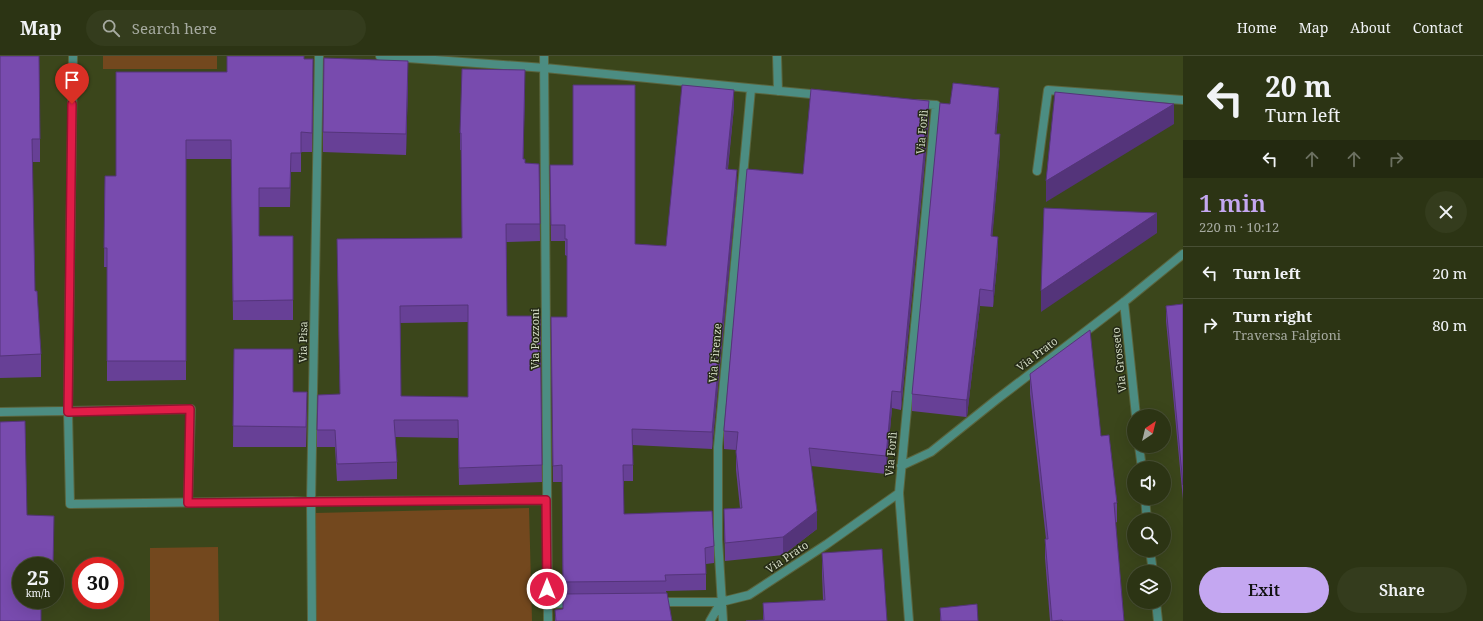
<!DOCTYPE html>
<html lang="en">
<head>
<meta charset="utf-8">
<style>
  :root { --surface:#2c3414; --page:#343c1d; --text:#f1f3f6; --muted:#a6aaa0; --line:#484f34; --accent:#c4a7f1 }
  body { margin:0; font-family:"Noto Serif",serif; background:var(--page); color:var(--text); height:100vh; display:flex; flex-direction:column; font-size:15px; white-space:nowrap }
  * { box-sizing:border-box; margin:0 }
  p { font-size:13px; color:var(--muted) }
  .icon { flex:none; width:22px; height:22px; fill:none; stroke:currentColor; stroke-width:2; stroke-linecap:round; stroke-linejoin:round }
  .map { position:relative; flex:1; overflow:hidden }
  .drawer { display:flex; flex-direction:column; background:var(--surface); width:300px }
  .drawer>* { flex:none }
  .hud { background:#2c3414; color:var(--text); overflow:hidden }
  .needle { width:26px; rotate:35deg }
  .fabs { position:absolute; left:1127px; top:353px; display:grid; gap:8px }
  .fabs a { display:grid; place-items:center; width:44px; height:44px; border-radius:50%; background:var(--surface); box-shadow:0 4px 16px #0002,0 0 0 1px var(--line); font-size:20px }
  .speed { position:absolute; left:12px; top:501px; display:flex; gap:8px; font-size:20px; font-weight:700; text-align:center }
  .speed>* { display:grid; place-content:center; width:52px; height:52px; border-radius:50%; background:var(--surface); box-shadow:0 4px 16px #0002,0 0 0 1px var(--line); line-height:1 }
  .speed small { font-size:10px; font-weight:400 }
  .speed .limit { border:6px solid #d22; background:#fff; color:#111 }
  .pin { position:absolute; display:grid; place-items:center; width:34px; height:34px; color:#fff; margin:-41px -17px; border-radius:50% 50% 50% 0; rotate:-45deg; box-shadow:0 0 4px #0007 }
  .pin .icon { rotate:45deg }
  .me { position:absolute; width:44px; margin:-22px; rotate:0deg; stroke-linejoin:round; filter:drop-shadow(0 0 3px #0008) }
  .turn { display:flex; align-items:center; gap:14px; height:84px; padding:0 16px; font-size:18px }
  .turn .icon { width:52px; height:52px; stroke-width:2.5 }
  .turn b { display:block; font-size:28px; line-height:34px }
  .lanes { display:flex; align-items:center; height:38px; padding:0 16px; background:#0003; justify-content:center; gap:20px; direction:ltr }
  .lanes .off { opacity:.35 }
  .round { display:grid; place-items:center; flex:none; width:42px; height:42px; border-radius:21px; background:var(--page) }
  .head { display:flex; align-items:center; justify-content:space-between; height:68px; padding:0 16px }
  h1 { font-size:24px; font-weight:600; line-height:30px; color:var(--accent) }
  .primary-button { display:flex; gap:8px; margin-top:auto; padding:8px 16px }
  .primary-button a { flex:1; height:46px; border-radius:24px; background:var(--accent); color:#111; font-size:16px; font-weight:600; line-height:46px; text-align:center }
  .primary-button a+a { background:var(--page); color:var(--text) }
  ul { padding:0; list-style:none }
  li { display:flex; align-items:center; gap:12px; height:52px; padding:0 16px; border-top:1px solid var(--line) }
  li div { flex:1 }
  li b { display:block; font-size:15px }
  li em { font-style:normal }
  header { display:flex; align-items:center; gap:24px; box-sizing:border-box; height:56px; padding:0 20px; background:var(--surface); border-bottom:1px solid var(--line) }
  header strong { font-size:19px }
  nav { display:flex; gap:22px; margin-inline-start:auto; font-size:14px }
  .search { width:280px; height:36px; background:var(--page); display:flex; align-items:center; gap:10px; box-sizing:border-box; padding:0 14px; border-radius:22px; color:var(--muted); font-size:15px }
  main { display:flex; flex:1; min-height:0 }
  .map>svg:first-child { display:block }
  .green { fill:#73481e }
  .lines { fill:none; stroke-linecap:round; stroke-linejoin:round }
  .lane-casing { stroke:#5a643d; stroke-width:10 }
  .street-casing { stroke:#5a643d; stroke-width:10 }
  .lane { stroke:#4c8d82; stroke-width:8 }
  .street { stroke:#4c8d82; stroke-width:8 }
  .wall { fill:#674096; fill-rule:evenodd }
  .shaded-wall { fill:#54347a }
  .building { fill:#784bae; stroke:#54347a; fill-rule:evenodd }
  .route-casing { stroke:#92132f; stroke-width:10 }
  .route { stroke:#e11d48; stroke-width:7 }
  .labels { text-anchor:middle; stroke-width:3; stroke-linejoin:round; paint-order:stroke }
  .street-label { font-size:11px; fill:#d4dcc4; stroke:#252a17 }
</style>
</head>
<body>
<header>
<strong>Map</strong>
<div class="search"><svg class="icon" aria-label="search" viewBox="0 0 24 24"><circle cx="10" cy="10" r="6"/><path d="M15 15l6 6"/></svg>Search here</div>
<nav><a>Home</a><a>Map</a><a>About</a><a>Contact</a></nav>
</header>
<main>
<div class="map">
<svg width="1183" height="565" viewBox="0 0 1183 565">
  <rect width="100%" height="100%" fill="#3b461b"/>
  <path class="green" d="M103,0h114v13h-114z
    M529,452l3,113h-216l-1,-108z
    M218,491l1,74h-69v-73z"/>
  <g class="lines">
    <defs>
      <path id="lane" d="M1037,115l11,-81 135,10"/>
      <path id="street" d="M73,0l-5,356 2,92 222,-3 19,1 9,-1 226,-1
        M380,0l165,12 276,27
        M544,0l4,565
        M777,0l1,35
        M1124,246l12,114
        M0,356l191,-3 -3,94
        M1139,390l3,22
        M901,410l30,-14 65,-52 128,-98 59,-48
        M1145,442l2,22
        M1150,494l3,22
        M658,546h63l28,-7 78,-51 72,-51
        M1156,546l2,19
        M547,548l27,-1
        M312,565l-1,-119 8,-446
        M710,565l11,-19
        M723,565l-5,-82v-92l33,-358
        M909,565l-10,-128 37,-388 -18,-1"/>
    </defs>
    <use href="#lane" class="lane-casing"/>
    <use href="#street" class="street-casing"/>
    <use href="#lane" class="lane"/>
    <use href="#street" class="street"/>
  </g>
  <path class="wall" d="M0,0l40,83v23h-8l3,129 6,63v23l-41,1z
    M304,3l9,20 -1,73h-11v20h-10l-1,35h-31v29h34v84h-60l-2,-161h-45v221l-79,1v-114h-3l1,-91h11l111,-104z
    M408,25l-2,74 -83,-3v-20z
    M525,31l-2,72 2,4 14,1 1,77 -34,1 1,74h33l2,166 -83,3 -1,-47 -63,-1 2,25v17l-60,2 -2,-34h-18v-17l23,-36 -3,-155 125,-1 -1,-88h-1v-17zM468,266v75l-67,-1 -1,-73z
    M999,49l-3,29 4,17 -8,85 6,18 -5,53 -13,-1 -13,110 -1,1 -54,-6v-17z
    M734,51l-6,62 9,17 -25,263 -79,-4v36h-9v33l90,32v17l-8,1v26l-40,1 6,30h-117v-11l8,-1 -1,-127h-9l-2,-165h16v-61l-2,-1v-14h-14l-1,-76 85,79 31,2z
    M929,63l-28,291 -9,-2 -6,66 -75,-8 6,63 -34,26 -58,6 -1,-52 16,-1 -4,-38v-20l-12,-1v-20l79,-255z
    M1183,248v196l-17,-179v-15z
    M234,293l59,43 14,21 -1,34h-73z
    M1030,318l71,62 16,67v19l-2,1 9,98h-74l-5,-63v-19h1l-16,-145z
    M822,497l65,68 -124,-1v-17l60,-3 -1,-26z
    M940,552l38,13h-38z"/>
  <path class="shaded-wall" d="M313,3v20l-1,73v-19z
    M408,5v20l-2,74v-21z
    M525,14v17l-2,89v-17z
    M999,32v17l-4,45v-16z
    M734,34v17l-8,78v-16z
    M929,45v18l-28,291v-18z
    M1174,48v20l-128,78v-21z
    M1000,78v17l-9,102v-17z
    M737,114v16l-25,263v-17z
    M1157,157v20l-116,79v-21z
    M998,181v17l-5,53v-16z
    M980,233v17l-13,110 -1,1v-17z
    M892,335v17l-6,66v-18z
    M817,455v18l-34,26v-18z"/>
  <path class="building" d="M0,0h39l1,83h-8l3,152h2l4,63 -41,2z
    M227,0h77v3h9l-1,74 -11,-1v21h-10l-1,35h-31v48h34v64l-60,1 -2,-161h-45v221h-79v-113h-3l1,-72h11v-104h111z
    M324,2l84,3 -2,73 -83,-2z
    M462,13l63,1 -2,89h2v4l14,1 1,60h-34l1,92h33l2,149 -83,3 -1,-48h-64l3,42 -60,2 -2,-34h-18l1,-35 22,-1 -3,-155 125,-1 -1,-105h-1zM468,249v92l-67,-1 -1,-90z
    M953,27l46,5 -4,46h5l-9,102 7,1 -5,54 -13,-2 -13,110 -1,1 -54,-6 28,-291 10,1z
    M573,29h62v159l31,2 16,-161 52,5 -8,79 11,1 -25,262 -80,-3 1,36h-10l1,49 88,-3 2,35 -9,2 1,26 -41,1 1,6 -103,1 -1,-117 -9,1 -2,-149h16v-78h-2v-14h-14l-1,-60h23z
    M811,33l118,12 -28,291 -9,-1 -6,65 -77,-8 8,63 -34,26 -58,6 -1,-34 18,-1 -6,-56 2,-20 -14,-1v-2l23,-260 56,5z
    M1055,36l119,12 -128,77z
    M1044,152l113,5 -116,78z
    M1183,248v181l-17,-179z
    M1090,274l11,106 8,-1 8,68h-3l10,118h-61l-1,-1 -10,1 -7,-82h3l-18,-165z
    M234,293h59v43h14l-1,35 -73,-1z
    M25,365l2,94 27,1 -1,50h-32v34h20v21h-41v-199z
    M882,493l5,72h-141l18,-1 -1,-17 62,-3 -3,-47z
    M667,537l5,28h-116l-1,-11 8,-1v-15z
    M977,548l1,17h-37l-1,-13z"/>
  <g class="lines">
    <defs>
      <path id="route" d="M72,48l-4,308 122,-3 -2,94 358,-3 1,89"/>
    </defs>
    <use href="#route" class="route-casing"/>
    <use href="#route" class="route"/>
  </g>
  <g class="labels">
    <g class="street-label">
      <text transform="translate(922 76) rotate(-85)" y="4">Via Forlì</text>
      <text transform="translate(535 283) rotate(-90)" y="4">Via Pozzoni</text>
      <text transform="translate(303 286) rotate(-89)" y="4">Via Pisa</text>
      <text transform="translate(715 297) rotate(-85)" y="4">Via Firenze</text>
      <text transform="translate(1037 298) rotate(-37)" y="4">Via Prato</text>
      <text transform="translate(1119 304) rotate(-96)" y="4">Via Grosseto</text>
      <text transform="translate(891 398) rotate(-85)" y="4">Via Forlì</text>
      <text transform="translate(787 501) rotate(-34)" y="4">Via Prato</text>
    </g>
  </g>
</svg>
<div class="fabs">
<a><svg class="needle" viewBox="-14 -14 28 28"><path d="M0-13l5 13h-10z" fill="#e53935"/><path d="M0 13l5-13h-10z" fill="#a6aaa0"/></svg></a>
<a><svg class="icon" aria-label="sound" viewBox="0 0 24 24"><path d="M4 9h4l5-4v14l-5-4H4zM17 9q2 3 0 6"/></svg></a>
<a><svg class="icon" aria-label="search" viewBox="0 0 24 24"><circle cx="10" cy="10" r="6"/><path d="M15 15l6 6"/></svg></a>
<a><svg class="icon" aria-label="layers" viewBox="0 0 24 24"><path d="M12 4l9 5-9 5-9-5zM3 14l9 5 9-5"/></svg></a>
</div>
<div class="speed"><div>25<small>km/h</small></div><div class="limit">30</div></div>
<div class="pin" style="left:72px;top:48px;background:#d93025"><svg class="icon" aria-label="arrive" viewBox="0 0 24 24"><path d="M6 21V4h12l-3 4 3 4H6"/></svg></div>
<svg class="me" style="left:547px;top:533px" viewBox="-20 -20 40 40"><circle r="17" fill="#e11d48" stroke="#fff" stroke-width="3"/><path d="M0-11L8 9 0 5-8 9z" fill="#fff"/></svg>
</div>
<section class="drawer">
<div class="hud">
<div class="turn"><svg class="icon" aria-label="left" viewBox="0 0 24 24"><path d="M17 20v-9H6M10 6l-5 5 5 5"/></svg><div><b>20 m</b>Turn left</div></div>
<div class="lanes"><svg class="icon" aria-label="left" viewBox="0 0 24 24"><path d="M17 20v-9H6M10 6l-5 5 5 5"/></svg><svg class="icon off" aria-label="ahead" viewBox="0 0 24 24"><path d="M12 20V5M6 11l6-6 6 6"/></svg><svg class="icon off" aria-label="ahead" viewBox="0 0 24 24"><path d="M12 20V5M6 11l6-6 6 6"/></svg><svg class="icon off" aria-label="right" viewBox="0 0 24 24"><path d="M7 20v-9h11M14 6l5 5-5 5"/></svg></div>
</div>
<div class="head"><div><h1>1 min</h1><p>220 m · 10:12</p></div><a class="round"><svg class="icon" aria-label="close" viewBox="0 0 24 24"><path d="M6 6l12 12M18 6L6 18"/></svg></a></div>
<ul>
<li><svg class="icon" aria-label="left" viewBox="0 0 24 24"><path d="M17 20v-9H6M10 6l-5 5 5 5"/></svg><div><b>Turn left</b></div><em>20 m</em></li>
<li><svg class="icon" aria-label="right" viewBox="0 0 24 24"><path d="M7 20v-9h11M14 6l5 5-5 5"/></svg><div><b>Turn right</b><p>Traversa Falgioni</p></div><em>80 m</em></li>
</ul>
<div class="primary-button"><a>Exit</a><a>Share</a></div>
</section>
</main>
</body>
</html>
